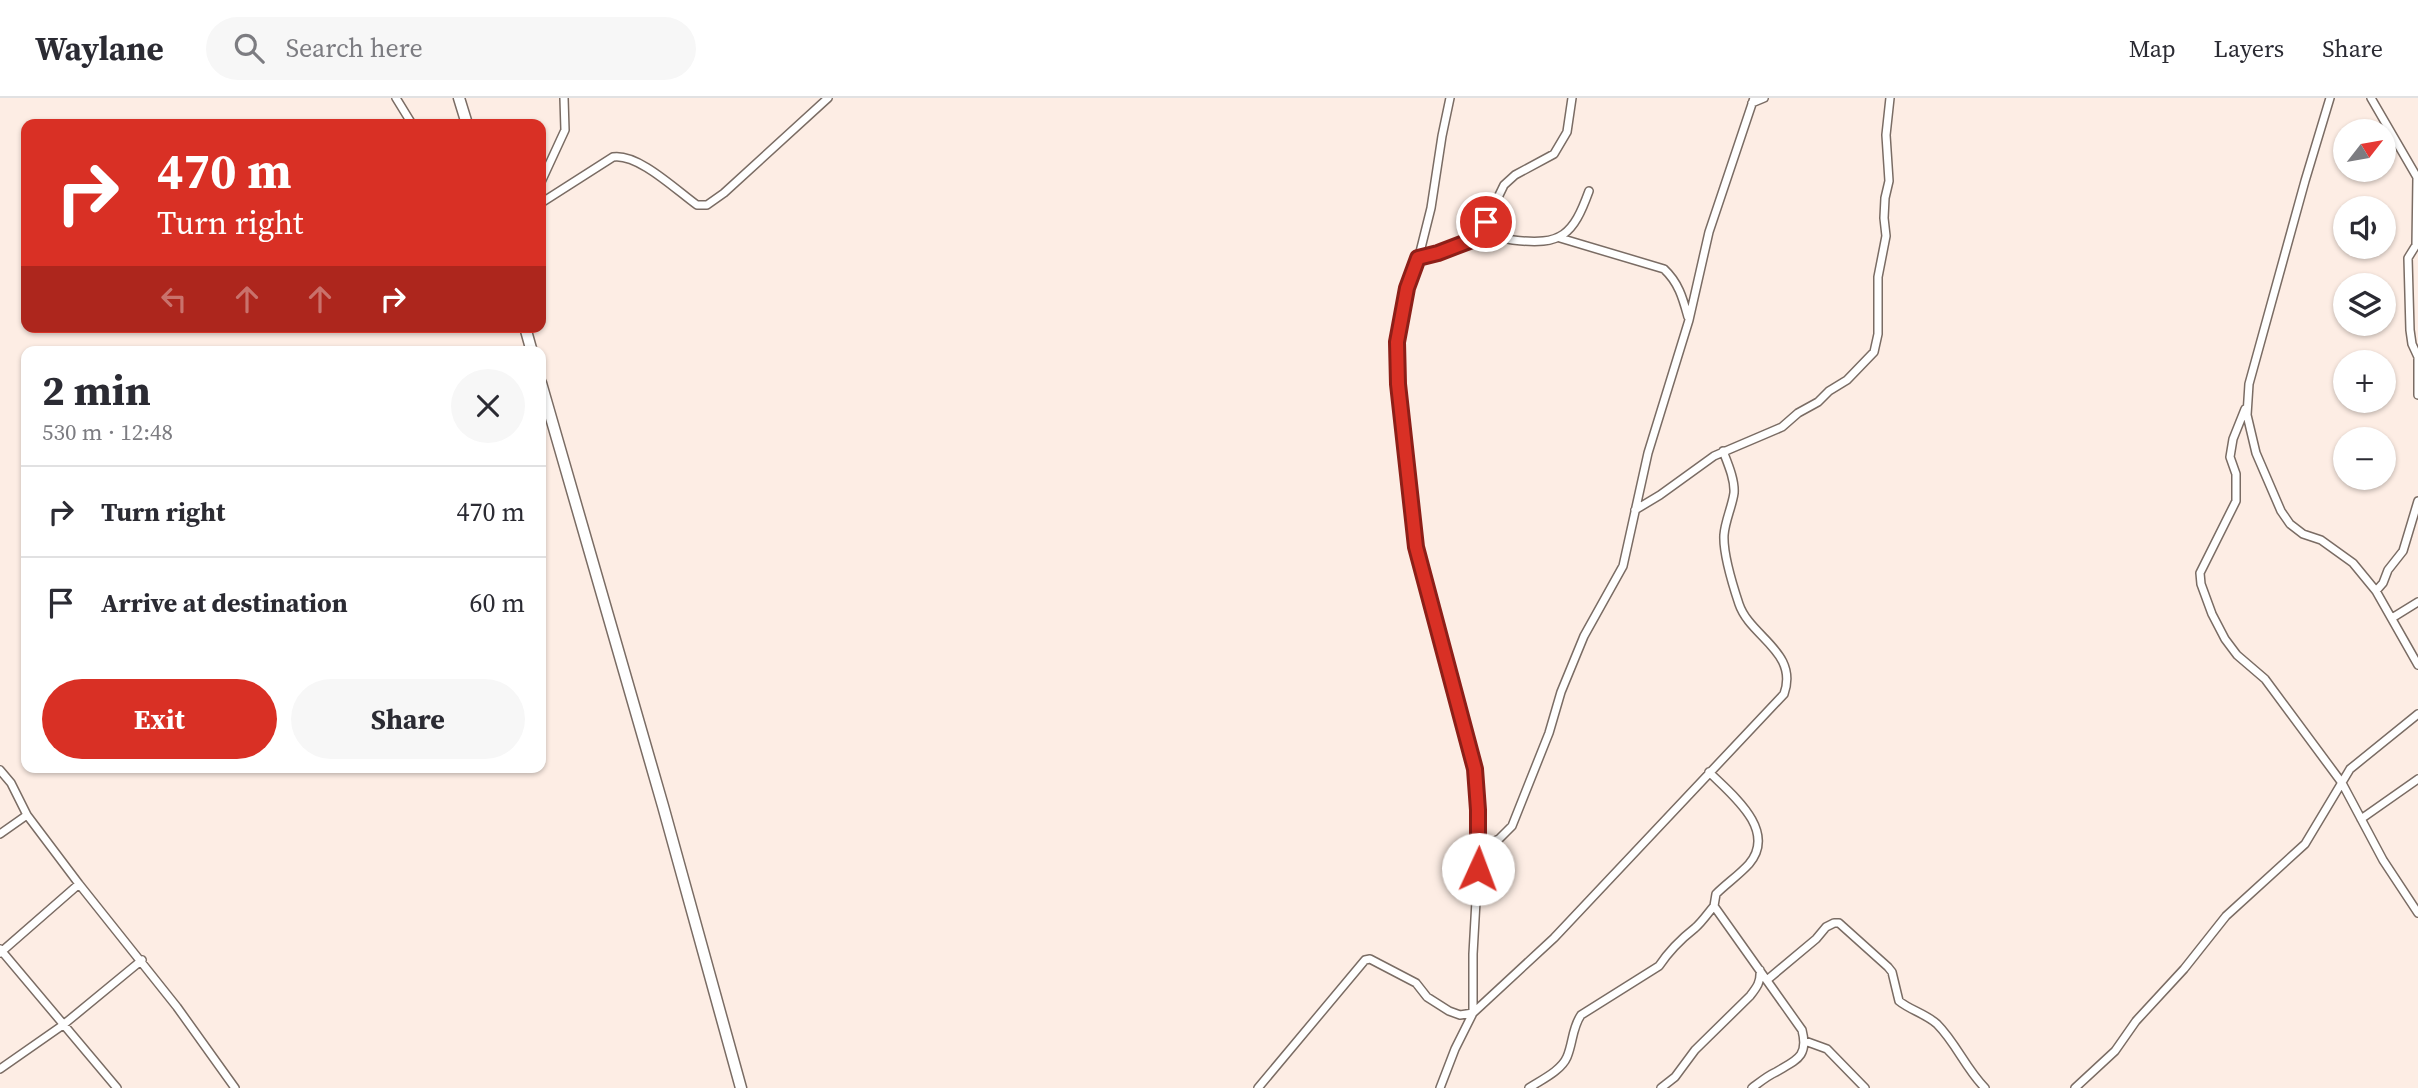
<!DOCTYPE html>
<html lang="en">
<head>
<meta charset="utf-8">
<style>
  :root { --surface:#fff; --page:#f7f7f7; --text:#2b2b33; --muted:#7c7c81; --line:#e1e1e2; --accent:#d93025 }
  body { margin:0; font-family:"Source Serif 4",serif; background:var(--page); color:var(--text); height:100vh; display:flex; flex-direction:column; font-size:26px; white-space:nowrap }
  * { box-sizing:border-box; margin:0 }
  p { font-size:23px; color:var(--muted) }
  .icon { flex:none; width:38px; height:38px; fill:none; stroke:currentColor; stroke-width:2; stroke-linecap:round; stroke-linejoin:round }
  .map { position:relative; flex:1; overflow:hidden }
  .side { position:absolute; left:21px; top:248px; width:525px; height:427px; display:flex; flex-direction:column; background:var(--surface); border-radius:14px; box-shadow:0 2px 5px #0004 }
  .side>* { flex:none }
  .top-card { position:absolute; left:21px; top:21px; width:525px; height:214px; border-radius:14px; box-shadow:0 2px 5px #0004; background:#d93025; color:#fff; overflow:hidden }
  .needle { width:46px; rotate:59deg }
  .tools { position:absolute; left:2333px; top:21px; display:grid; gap:14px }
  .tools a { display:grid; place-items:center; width:63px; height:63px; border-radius:50%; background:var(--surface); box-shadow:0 2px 5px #0004; font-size:35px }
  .pin { position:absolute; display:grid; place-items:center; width:60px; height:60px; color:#fff; margin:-30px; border:4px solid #fff; border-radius:50%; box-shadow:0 2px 7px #0007 }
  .me { position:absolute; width:77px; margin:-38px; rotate:2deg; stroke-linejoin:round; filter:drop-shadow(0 0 5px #0008) }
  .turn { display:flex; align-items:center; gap:24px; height:147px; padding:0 21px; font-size:32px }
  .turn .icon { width:91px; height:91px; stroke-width:2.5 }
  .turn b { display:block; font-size:49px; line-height:60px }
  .lanes { display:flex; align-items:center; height:66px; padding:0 21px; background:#0003; justify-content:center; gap:35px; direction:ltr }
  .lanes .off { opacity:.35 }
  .round { display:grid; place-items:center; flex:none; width:74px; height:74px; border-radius:37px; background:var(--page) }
  .head { display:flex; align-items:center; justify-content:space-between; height:119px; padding:0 21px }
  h1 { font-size:42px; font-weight:700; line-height:52px }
  .primary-button { display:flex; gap:14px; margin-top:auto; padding:14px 21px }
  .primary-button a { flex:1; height:80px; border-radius:42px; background:var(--accent); color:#fff; font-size:28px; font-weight:700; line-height:80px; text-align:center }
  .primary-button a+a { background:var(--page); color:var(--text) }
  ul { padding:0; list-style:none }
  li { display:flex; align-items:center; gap:21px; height:91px; padding:0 21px; border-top:2px solid var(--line) }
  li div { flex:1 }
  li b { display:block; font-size:26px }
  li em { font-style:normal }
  header { display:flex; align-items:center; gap:42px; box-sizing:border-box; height:98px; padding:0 35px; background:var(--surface); border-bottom:2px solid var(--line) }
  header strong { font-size:33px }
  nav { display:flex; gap:38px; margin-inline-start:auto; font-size:24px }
  .search { width:490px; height:63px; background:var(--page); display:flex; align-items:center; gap:18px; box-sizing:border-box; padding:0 24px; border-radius:38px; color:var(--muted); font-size:26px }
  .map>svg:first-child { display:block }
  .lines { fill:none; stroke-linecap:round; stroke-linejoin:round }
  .street-casing { stroke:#7a6c64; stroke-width:10 }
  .secondary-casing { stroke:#7a6c64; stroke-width:13 }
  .street { stroke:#fff; stroke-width:7 }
  .secondary { stroke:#fff; stroke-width:10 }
  .route-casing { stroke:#8d1f18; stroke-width:18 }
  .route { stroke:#d93025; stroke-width:12 }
</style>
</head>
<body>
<header>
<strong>Waylane</strong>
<div class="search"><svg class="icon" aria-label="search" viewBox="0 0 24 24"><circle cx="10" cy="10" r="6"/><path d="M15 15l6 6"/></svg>Search here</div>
<nav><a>Map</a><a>Layers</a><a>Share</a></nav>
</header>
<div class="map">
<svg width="2418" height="990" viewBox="0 0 2418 990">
  <rect width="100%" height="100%" fill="#fdede4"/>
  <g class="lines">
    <defs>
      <path id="street" d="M396,0l16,26
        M2330,0l-25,83 -56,203 -2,31 9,38 25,58 9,13 13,10 18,6 32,23 23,28 42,74
        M2371,0l47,81
        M1752,5l12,-5
        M2417,80l-1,67 -8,13 2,72 2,14 6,13v38
        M541,84l24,-52 -1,-32
        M541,105l72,-46c25,-4 63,33 84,48h10l17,-12 104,-95
        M1560,140l104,31c15,14 19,30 24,48
        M1472,142l14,-18 18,-37 11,-10 39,-21 13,-22 5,-34
        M1418,160c25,-6 48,-19 74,-21 7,-1 14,2 21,3 49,6 60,-5 76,-49
        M2245,311l-12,30 -3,18 6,17v27l-36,72 1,11 11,30 13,25 12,16 28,24 77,104 41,77 35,53
        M1635,412l25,-15 54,-39 68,-29 16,-14 20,-11 11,-11 18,-11 27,-28 4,-18v-57l8,-41 -2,-18 1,-20 4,-17 -3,-46 4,-37
        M2376,493l7,-8 5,-13 15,-19 15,-50
        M2392,520l26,-16
        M0,672l11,13 16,32 52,69 98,123 58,81
        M1709,674c22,22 69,58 40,92 -10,11 -23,20 -33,30l-2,12 88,124c7,27 -6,30 -26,42 -9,4 -16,10 -24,16
        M2361,721l57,-40
        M0,736l27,-19
        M1479,750l20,-9 13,-13 37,-93 12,-41 23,-56 39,-70 25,-113 41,-133 20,-88 45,-134
        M0,851l117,139
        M0,855l79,-69
        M1767,882l49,-41 10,-12 8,-4h5l49,44 4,5 7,29c11,9 27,13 38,23 19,19 29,45 48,64
        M1805,943l22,8 38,39
        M0,971l63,-44 79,-65
        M1258,990l107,-128 5,-1 46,24 11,14 22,14 11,4 13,-2 81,-75 230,-244c15,-42 -34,-57 -45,-90 -6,-18 -16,-51 -15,-69 1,-14 8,-28 10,-42 1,-13 -6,-29 -11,-42
        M1440,990l15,-39 18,-36v-59l6,-106 -1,-38 -9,-66 -53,-197 -19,-163v-41l10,-55 10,-24 14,-56 11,-72 8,-38
        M1529,990c12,-8 32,-17 38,-31 6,-14 5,-29 14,-42l78,-49c10,-15 22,-27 36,-38 7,-6 13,-15 19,-22
        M1661,990l14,-11 20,-27 55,-54c7,-9 11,-14 10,-26
        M2075,990l40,-37 21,-30 48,-52 42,-53 79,-72 45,-75 68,-55"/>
      <path id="secondary" d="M459,0l8,26
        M525,229l7,25
        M541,285l122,423 78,282"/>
    </defs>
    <use href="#street" class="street-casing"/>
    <use href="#secondary" class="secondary-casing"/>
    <use href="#street" class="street"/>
    <use href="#secondary" class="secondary"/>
  </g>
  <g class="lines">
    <defs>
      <path id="route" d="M1478,771v-59l-3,-41 -59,-222 -18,-163 -1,-42 10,-54 11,-30 20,-5 34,-13 14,-18"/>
    </defs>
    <use href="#route" class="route-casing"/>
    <use href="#route" class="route"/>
  </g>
</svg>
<div class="tools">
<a><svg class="needle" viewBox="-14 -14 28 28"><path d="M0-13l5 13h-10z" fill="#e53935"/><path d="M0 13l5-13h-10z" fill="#7c7c81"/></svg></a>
<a><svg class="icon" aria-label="sound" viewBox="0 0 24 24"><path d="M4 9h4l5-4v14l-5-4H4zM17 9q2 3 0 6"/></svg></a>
<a><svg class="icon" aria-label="layers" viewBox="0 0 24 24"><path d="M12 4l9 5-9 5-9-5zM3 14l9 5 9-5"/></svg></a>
<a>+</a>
<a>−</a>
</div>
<div class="pin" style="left:1486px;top:124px;background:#d93025"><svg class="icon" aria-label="arrive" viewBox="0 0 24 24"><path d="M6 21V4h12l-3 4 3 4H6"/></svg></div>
<svg class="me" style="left:1478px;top:771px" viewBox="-20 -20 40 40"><circle r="19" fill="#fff"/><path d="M0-13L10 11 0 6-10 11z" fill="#d93025"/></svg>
<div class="top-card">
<div class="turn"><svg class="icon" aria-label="right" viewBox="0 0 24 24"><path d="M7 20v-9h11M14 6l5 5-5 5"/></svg><div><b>470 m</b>Turn right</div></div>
<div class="lanes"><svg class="icon off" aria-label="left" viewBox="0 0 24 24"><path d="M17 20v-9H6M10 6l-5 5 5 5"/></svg><svg class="icon off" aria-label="ahead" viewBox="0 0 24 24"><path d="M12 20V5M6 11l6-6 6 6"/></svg><svg class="icon off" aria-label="ahead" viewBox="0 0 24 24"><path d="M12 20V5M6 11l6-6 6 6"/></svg><svg class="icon" aria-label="right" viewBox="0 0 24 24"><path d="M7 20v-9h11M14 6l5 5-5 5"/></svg></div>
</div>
<section class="side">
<div class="head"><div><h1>2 min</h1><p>530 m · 12:48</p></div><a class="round"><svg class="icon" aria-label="close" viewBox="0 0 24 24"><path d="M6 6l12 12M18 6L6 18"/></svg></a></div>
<ul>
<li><svg class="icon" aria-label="right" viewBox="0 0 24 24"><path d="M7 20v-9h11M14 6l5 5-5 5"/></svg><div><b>Turn right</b></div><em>470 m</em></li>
<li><svg class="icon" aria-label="arrive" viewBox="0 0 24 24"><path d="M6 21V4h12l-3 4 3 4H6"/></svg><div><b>Arrive at destination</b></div><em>60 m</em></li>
</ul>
<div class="primary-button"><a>Exit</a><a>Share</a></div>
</section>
</div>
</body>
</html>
